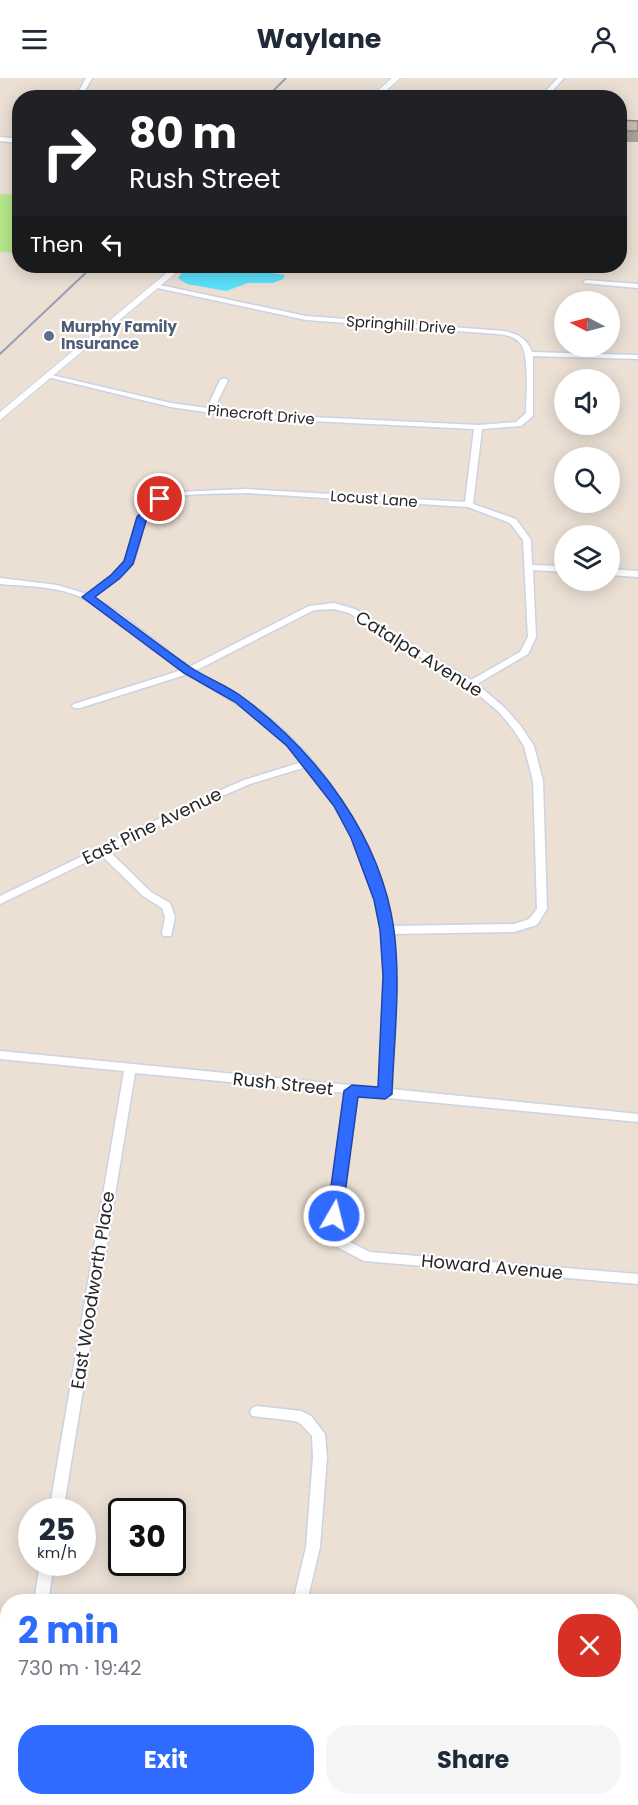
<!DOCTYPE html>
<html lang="en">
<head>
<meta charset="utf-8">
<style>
  :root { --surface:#fff; --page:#f6f6f7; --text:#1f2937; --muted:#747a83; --accent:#2f6bff }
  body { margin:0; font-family:Poppins,sans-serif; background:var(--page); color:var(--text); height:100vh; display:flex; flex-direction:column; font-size:22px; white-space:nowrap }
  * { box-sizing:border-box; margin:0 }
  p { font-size:20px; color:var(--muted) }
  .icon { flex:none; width:33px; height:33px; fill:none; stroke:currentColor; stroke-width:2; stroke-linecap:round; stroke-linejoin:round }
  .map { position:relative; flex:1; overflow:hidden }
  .panel { position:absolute; left:0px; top:1516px; width:639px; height:212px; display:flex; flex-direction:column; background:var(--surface); border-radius:24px 24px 0 0; box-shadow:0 3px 15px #0003 }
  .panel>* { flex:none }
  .top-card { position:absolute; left:12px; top:12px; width:615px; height:183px; border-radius:24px; box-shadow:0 3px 15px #0003; background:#202124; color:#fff; overflow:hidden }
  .needle { width:39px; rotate:276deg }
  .controls { position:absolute; left:554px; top:213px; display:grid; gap:12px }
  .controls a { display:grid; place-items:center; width:66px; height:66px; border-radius:50%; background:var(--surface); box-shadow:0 3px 15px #0003; font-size:30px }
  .speed { position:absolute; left:18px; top:1420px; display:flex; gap:12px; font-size:30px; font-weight:700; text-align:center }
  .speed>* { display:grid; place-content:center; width:78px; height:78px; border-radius:50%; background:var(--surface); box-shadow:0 3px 15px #0003; line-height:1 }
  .speed small { font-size:15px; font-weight:400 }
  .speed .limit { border:3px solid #111; border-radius:9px; background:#fff; color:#111 }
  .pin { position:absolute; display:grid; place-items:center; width:51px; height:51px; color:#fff; margin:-26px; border:3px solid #fff; border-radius:50%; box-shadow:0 2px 6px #0007 }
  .me { position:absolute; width:66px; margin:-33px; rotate:8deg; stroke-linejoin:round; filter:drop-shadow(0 0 4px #0008) }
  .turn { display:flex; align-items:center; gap:21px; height:126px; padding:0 18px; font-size:27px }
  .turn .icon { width:78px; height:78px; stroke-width:2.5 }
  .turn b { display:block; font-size:42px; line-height:51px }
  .then { display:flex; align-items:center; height:57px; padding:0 18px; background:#0003; gap:12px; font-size:22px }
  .round { display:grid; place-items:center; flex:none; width:63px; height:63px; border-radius:24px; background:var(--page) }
  .head { display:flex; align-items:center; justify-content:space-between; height:102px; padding:0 18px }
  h1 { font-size:36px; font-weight:700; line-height:45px; color:var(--accent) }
  .button { display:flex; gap:12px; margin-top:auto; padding:12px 18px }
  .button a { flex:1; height:69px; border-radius:24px; background:var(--accent); color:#fff; font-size:24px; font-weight:700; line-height:69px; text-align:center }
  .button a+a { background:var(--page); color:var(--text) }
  header { display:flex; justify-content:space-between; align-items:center; height:78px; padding:0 18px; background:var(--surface); font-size:27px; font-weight:700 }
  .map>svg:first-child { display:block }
  .green { fill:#b5e98b }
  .water { fill:#5be1fb }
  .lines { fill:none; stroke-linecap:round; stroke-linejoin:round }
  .street-casing { stroke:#cbd2e2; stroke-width:3 }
  .secondary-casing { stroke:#cbd2e2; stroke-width:2 }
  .street { fill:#fff; fill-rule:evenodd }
  .secondary { fill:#fff; fill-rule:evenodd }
  .rail { stroke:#989fb4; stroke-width:2 }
  .wall { fill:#aaa39d }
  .building { fill:#c6bdb6; stroke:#8b847f; stroke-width:1.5 }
  .route { fill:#2f6bff; stroke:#1f46a6; stroke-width:1.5 }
  .service-dot { fill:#5c6f8a; stroke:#fff; stroke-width:2 }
  .labels { text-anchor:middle; stroke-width:4.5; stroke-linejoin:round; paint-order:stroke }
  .far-street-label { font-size:15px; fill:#272727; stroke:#fff }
  .far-service-label { font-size:15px; font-weight:bold; fill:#4e5e75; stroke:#fff; text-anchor:start }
  .street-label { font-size:18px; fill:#272727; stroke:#fff }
</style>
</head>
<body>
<header><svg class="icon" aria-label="menu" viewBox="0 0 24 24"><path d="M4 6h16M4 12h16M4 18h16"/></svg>Waylane<svg class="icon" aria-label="person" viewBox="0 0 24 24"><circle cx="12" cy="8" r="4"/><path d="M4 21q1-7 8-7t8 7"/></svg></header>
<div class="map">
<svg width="638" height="1727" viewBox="0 0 638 1727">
  <rect width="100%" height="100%" fill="#ece0d5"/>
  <path class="green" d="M0,116l19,1v58l-19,-1z"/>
  <path class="water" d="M194,188l38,1 53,8 -2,4 -10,4h-25l-22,8 -39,-7 -9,-6 7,-9z"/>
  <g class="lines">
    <defs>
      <path id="street" d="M86,0h6l-11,20h-6z
        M558,0h6l-18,20h-7z
        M0,59l20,2v4l-20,-2z
        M586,202l52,4v4l-54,-5 -1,-1z
        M155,206l151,32 198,15c14,3 23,7 28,21l106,3v4l-105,-3v60l-12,10 -39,3 -9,75 43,15 15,21 1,25 32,1v6l-31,-2 3,67 -8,17 -51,30 28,24 15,17 14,21 9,35 4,128 -10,16 -23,7 -121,2 2,57 -4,98 247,25v8l-281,-27 -17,121 6,24 24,12 268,22v10l-274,-23 -27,-14 -9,-31 18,-123 -211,-20 -72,439h-14l75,-441 -124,-12v-8l380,37c2,-52 8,-104 2,-156 -8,-61 -37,-118 -76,-165l-56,17 -46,20 -95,47 42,41 19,11 5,14 -4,19h-8l-1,-3 3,-16 -3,-9 -19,-12 -42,-41 -101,49v-8l198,-96 46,-20 58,-18 -24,-26 -24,-21 -66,-41 -108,34h-6l-2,-2 2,-2 108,-34c-36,-25 -68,-61 -109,-76 -24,-8 -49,-8 -73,-10v-6l57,7 30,9 25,-19 13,-14 13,-44 8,-12 11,-8 20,-5 70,-3 218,13 9,-73 -225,-11 -37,-5 -3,1 -4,-2 -34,-5 -128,-31 4,-2 124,29 36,5 13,-28 4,-2 4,2 -14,29 35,5 229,11 38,-3 10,-9c0,-16 4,-59 -6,-70 -6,-7 -14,-8 -22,-9l-192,-14 -153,-33v-2zM247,415l221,14 42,16 13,17 5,97 -8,15 -49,28 -116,-71 -21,-6 -25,3 -120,61 -71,-55 -25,-15c14,-10 30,-19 39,-33 13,-20 4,-52 32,-64 20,-8 60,-6 83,-7zM334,531l15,4 119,73 31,26 14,17 11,17 9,35 4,128 -8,10 -15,5 -123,2c-17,-87 -65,-167 -137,-220 -18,-13 -39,-23 -59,-35l119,-61z
        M609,491l29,2v6l-29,-2z
        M257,1328l44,5 10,5 14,18 2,23 -7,90 -13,55h-14l13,-55 7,-90 -1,-21 -11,-12 -6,-3 -43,-5 -2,-4 2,-4z
        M40,1485h14l-6,39h-14z
        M0,1558h8v14h-8z
        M632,1620h6v14h-6z
        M8,1713v7h8l-1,7h-15l3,-12z
        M298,1720h16v7h-16z"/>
      <path id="secondary" d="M392,0h8l-22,20h-8z
        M175,188h9l-184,154v-8z"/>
    </defs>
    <use href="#street" class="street-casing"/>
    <use href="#secondary" class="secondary-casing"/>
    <use href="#street" class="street"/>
    <use href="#secondary" class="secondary"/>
    <path class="rail" d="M266,20l20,-20
      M0,276l93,-88"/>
  </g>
  <path class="wall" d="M620,42l18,1v21h-18z"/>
  <path class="building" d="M620,42l18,1v10h-18z"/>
  <path class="route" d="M156,419l9,2 -18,19 -14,46 -14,15 -24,18c32,23 63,48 95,70 18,12 39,19 55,32 73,55 136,138 149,231 7,54 0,110 -2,164l-7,5 -27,-2 -16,119 -8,7 -7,-7 17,-125 8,-6 26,2 5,-111 -3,-46 -6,-30 -23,-62 -17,-32 -47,-60 -52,-44 -51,-29 -102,-76 29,-22 13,-14 13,-44z"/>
  <circle class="service-dot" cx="49" cy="258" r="6"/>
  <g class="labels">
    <g class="far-street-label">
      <text transform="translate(401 247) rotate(4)" y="5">Springhill Drive</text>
      <text transform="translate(261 337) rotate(5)" y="5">Pinecroft Drive</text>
      <text transform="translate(374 421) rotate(4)" y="5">Locust Lane</text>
    </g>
    <g class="far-service-label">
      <text x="61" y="254">Murphy Family<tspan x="61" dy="17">Insurance</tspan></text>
    </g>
    <g class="street-label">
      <text transform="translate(419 576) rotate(32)" y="6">Catalpa Avenue</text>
      <text transform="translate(152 748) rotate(-26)" y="6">East Pine Avenue</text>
      <text transform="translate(283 1006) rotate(6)" y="6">Rush Street</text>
      <text transform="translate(492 1189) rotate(5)" y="6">Howard Avenue</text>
      <text transform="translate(93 1212) rotate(-81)" y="6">East Woodworth Place</text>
    </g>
  </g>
</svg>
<div class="controls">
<a><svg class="needle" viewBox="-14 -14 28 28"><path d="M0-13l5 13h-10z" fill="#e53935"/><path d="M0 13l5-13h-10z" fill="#747a83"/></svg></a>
<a><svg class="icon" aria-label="sound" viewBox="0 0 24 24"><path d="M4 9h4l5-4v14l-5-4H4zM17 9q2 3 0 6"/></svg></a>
<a><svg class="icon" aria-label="search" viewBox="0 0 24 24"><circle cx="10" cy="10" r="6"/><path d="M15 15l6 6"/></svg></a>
<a><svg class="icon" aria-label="layers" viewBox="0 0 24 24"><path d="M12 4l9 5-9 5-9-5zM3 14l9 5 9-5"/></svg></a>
</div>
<div class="speed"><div>25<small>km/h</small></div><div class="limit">30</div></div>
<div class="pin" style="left:160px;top:421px;background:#d93025"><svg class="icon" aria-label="arrive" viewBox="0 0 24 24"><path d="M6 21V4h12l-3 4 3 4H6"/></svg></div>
<svg class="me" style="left:334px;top:1138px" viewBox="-20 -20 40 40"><circle r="17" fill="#2f6bff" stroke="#fff" stroke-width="3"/><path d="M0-11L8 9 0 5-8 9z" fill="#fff"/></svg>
<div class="top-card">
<div class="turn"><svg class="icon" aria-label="right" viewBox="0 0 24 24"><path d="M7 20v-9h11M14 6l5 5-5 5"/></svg><div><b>80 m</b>Rush Street</div></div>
<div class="then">Then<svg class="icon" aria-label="left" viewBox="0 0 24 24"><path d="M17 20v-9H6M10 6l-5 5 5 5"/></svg></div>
</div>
<section class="panel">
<div class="head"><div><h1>2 min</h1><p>730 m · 19:42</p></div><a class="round" style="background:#d93025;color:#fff"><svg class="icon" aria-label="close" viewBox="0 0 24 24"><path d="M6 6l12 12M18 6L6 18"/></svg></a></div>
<div class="button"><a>Exit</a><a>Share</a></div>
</section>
</div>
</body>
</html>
